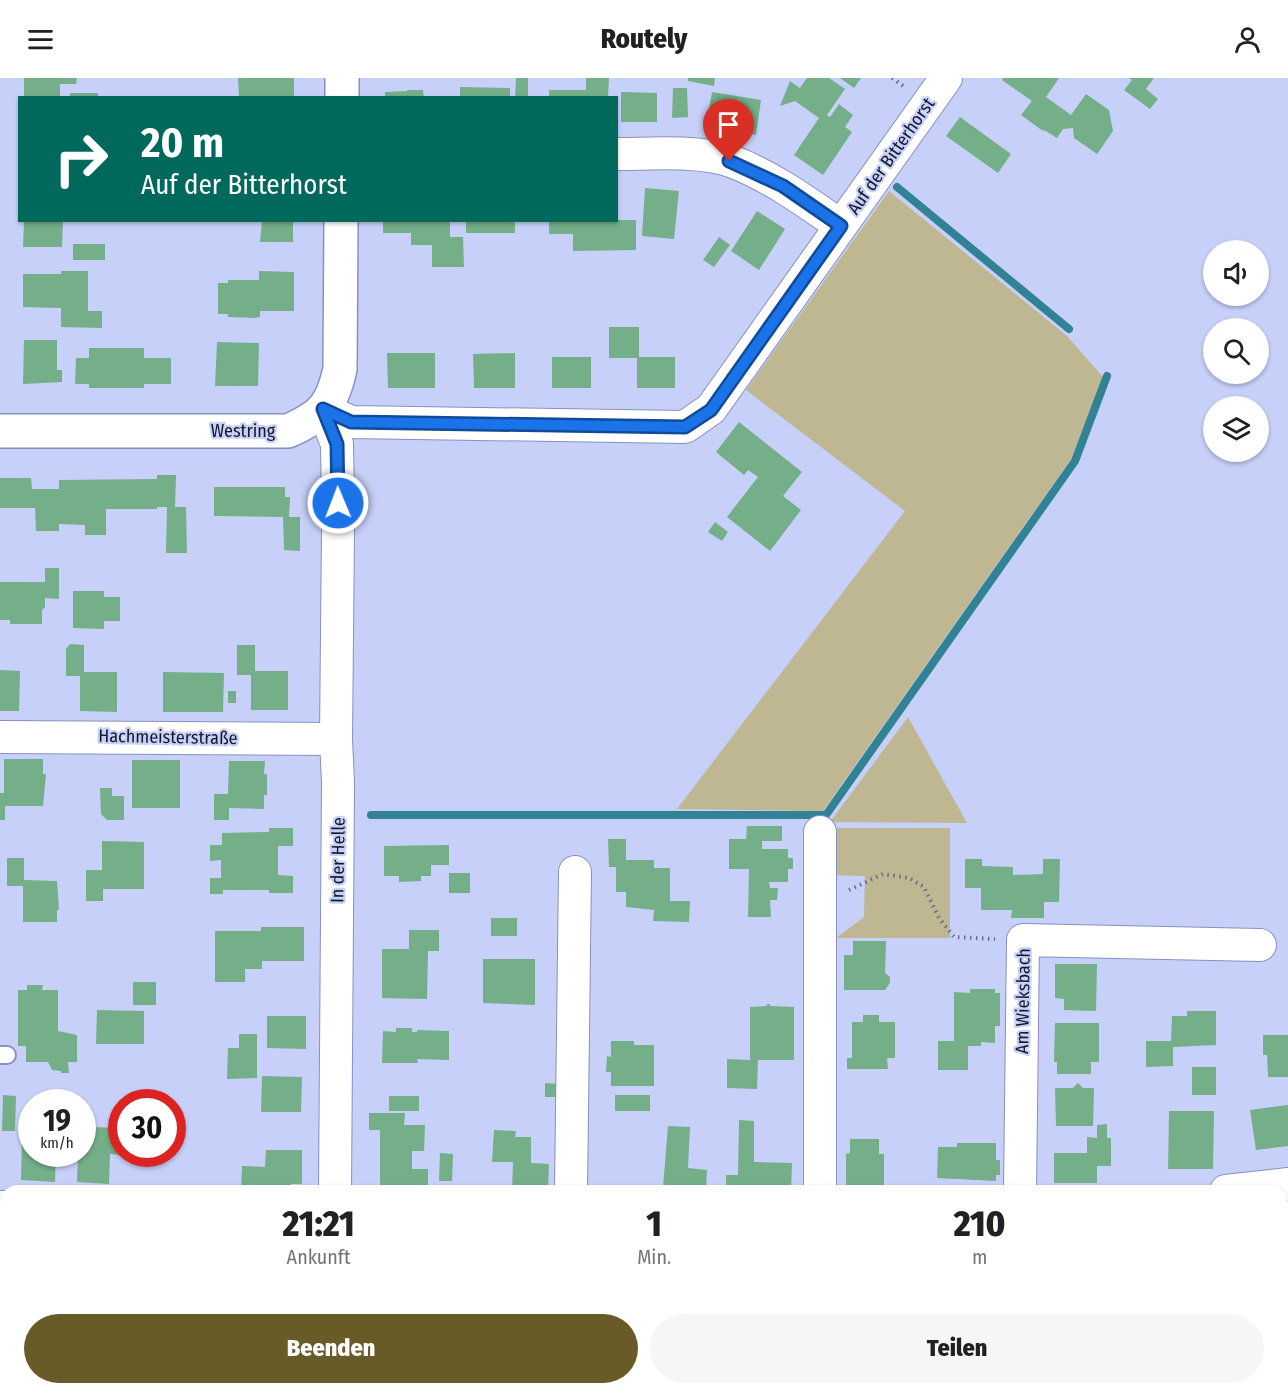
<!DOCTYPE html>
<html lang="de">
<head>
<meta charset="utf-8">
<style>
  :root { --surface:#fff; --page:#f6f6f6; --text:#202124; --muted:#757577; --accent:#685b28 }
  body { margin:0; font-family:"Fira Sans Condensed",sans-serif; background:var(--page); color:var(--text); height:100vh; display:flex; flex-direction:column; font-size:22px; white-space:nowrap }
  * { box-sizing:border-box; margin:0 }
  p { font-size:20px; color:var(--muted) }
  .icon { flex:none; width:33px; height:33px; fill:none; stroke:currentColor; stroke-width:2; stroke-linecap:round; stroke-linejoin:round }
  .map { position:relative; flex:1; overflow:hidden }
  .details { position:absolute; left:0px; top:1107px; width:1288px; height:210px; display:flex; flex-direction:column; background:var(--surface); border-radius:18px 18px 0 0; box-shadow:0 2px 4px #0004 }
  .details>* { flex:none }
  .banner { position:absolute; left:18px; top:18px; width:600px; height:126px; border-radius:0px; box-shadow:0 2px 4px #0004; background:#00695c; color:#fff; overflow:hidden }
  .controls { position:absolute; left:1203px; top:162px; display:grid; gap:12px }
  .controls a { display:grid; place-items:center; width:66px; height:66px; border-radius:50%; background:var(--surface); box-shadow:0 2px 4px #0004; font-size:30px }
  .speed { position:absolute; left:18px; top:1011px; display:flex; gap:12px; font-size:30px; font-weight:700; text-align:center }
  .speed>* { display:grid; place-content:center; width:78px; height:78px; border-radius:50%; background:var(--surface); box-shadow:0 2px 4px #0004; line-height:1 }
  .speed small { font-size:15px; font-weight:400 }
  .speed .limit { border:9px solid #d22; background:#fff; color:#111 }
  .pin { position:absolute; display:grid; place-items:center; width:51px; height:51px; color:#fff; margin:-62px -26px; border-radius:50% 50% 50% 0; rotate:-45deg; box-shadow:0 0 6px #0007 }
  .pin .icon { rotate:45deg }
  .me { position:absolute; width:66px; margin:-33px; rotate:359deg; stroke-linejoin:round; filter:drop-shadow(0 0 4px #0008) }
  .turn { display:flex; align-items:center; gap:21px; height:126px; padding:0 24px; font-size:27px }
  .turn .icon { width:78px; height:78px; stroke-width:2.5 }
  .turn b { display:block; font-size:42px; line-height:51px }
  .eta { display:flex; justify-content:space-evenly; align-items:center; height:102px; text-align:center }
  .eta b { font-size:36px; font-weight:800; line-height:42px }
  .button { display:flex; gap:12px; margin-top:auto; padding:12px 24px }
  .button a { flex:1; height:69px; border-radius:36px; background:var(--accent); color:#fff; font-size:24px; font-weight:800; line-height:69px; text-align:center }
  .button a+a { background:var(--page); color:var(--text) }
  header { display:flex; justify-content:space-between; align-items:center; height:78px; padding:0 24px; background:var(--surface); font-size:27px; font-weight:800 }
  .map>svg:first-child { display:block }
  .green { fill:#bfb692 }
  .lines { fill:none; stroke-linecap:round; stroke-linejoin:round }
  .stream { stroke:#308294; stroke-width:8 }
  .building { fill:#74af89 }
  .lane-casing { stroke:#8791c0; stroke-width:20 }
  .street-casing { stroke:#8791c0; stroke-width:34 }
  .secondary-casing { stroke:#8791c0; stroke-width:36 }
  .path { stroke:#676d89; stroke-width:4; stroke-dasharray:1.5 4.5; stroke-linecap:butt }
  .lane { stroke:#fff; stroke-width:16 }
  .street { stroke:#fff; stroke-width:32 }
  .secondary { stroke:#fff; stroke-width:33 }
  .route-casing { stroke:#114b97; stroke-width:15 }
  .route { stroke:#1a73e8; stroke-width:10 }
  .labels { text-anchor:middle; stroke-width:4.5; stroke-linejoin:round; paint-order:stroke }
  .street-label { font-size:18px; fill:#15182a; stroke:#c7d0f8 }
</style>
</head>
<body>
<header><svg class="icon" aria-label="menu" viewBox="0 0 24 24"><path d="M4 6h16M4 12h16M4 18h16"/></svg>Routely<svg class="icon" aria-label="person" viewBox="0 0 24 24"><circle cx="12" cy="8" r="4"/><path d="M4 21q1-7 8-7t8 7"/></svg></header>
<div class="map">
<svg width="1288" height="1317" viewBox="0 0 1288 1317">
  <rect width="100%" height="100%" fill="#c7d0f8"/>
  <path class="green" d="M889,113l178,145 36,41 -32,82 -248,352 -146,-2 228,-298 -159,-121z
    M908,639l59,106 -137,-1z
    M828,750h122v110h-114l28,-21 1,-41 -38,-1z
    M521,1311h309l-4,6h-305z"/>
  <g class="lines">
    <path class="stream" d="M897,109l172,142
      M371,737h455l249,-354 32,-85
      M0,1147h6"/>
  </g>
  <path class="building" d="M24,0h53l-1,6h-16v14h-36z
    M238,0h56v20h-55z
    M516,0h12v20h-13z
    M586,0h23l-1,19 -59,1v-8h37z
    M688,0h27l-1,8 -26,-5z
    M807,0h22l16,11 -18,26 3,2 9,-13 14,11 -8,12 7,5 -29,43 -29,-20 25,-37 -24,-17 -15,5 10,-25 10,7z
    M840,0h21l-7,10z
    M1003,0h56l-13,19 25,18 15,-21 23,16 4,21 -16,23 -23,-16 -1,-10 -10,1 -6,9 -13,-8 -1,1 -22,-16 11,-14 -30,-21z
    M1129,0h25l-8,11 12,10 -8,10 -26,-19 8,-10z
    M460,9l50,1v10h-50z
    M673,10h14l1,29 -16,1z
    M407,12h16l1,8h-39v-6l22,-1z
    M621,14l36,1v29h-36z
    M712,14l49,8 -5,35 -50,-9z
    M70,15h28v5h-28z
    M960,39l51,37 -13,19 -52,-37z
    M645,110l34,3 -5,48 -32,-3z
    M757,133l28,18 -26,41 -28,-19z
    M24,142h39l-1,27h-39z
    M262,142h31v22h-33z
    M383,142h67v17h13l1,30h-32v-22h-21v-12h-28z
    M466,142h49v13h-49z
    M549,142h87v30l-63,1v-17h-24z
    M719,159l11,8 -16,22 -11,-7z
    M73,166h32v16h-32z
    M61,193h27v40h14v17l-41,-1v-19l-38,-1v-33h38z
    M259,193l35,1v39h-34v6l-5,1 -27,-1v-3h-10v-31h10v-3h31z
    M609,249h30v30h36v31h-38v-30h-28z
    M24,262h33v30h5v12l-39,2z
    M217,264l42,1 -1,43h-43z
    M89,270h55v10h27v26h-27v4h-55v-4h-14l1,-26h13z
    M387,275h48v35h-47z
    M515,275v35h-41l-1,-34z
    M552,279h39v31h-39z
    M739,344l63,50 -19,24 18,14 -31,41 -43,-34 31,-40 -10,-7 -4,5 -28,-23z
    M157,397h19l-1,32h11l1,46h-21l1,-46h-10v2h-51v26h-21v-10l-26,-1v7h-23l-1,-23h-35v-30h31l1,11h27v-9l98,-1z
    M214,409h71v10h5l-1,20h11v34l-16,-1 -1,-33 -69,-1z
    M715,444l13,10 -6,9 -14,-9z
    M45,490h14v31l-14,-1v9l-3,3v14h-32v-4h-10v-38h45z
    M73,513h31v6h16v24h-16v8l-31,-1z
    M70,566l14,1v27h33v40l-37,-1v-35h-14v-27z
    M237,567h18v26h33v39h-37v-35h-14z
    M0,592l20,1 -1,40h-19z
    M163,594l61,1 -1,39h-60z
    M228,613h8v12h-8z
    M4,681h39v15h3l-3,32h-38v14h-5v-27h4z
    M132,682h48v48h-48z
    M229,683h36l-1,13h3v21h-3v14l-35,-1v12h-15v-26h14z
    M100,710h12v8h12v24h-17l-6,-6z
    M747,748h35v15h-20v8h26v9h5v11h-5v13h-19l1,6h8l-1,12h-7l1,17h-23l1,-48h-20v-30h17z
    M269,750h24v18h-15v29l15,1v17h-24v-3h-46v4h-13v-16h11v-18l-11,1v-16h12v-12l47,-1z
    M608,761h18v21h28v8h16v33h20l-1,21 -36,-1 1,-11 -28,-3v-15h-10v-25h-7z
    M102,763l42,1v47h-41v12h-17v-31h16z
    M449,767v20h-18v11h-10v5l-22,1v-6h-15v-30z
    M7,780h17v22l33,1 2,29h-2v12h-34v-36h-16z
    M965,781h17v7l31,1v8l30,-1v-15h17l-1,43h-15v16h-33l1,-8h-31v-22h-16z
    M449,795h21v20h-21z
    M491,840h26v18h-26z
    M261,849h43v34h-42v8h-17v13h-30v-51h46z
    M409,852h30v21h-11l-1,48 -45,-1v-49h27z
    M853,863h33l-1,32 5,4v6l-5,7h-41v-35h9z
    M483,881h52v46l-52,-2z
    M1055,886h42l-1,47 -32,-1v-11l-9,-1z
    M133,904h23v23h-23z
    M27,907h16l-1,5h16v41l19,4v27h-9l1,11h-8v-2l-9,-1 -4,-8h-22v-16h-8v-56h9z
    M970,911h25v4h5v33h-5v17l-14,-1v4h-13v24h-30v-29h16v-49l16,1z
    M767,926h3v2l24,1v53h-36l-1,29 -30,-1v-29l23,1v-53l17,-1z
    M97,932l47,1v33h-48z
    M1187,933h29v34l-43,2v19l-27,1v-26h25l1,-25h15z
    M863,937h16v7h16v36h-8l1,11h-41v-11h5v-36h11z
    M267,938h39v33l-39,-1z
    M1055,945h44v39h-8v12h-34v-12h-3z
    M396,950h16v4h5v-2l32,1v29l-32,-1 1,4h-36l1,-32 13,1z
    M239,956h18v44l-30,1 1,-31h11z
    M1263,957h25v42h-20l-1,-22h-4z
    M611,963h23v4h20v41h-43v-14h-5l1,-16 4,1z
    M1192,989h24v28h-24z
    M262,998l40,1 -1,35h-40z
    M545,1005l13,1v13h-13z
    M1078,1005l5,5h11l-1,38h-37l-1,-38h18z
    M3,1017l13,1 -1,35h-13z
    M615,1017h35v16h-35z
    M389,1018h30v15h-30z
    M1288,1027v41l-32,4 -6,-40z
    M1169,1033h45l-1,58h-45z
    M369,1035h36l-1,12h21l-1,26h-12v18h16v21h-15v-5h-33v-55h-11z
    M739,1042l15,1v41l38,1 -1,28h-65v-16h12z
    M1107,1046v14h4v28h-14v17h-43v-30h33v-16l10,1v-13z
    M668,1048l22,1 -2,41 19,2 -1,21h-35v-2l-8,-1z
    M91,1049l31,1v27l-12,-1 -1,30 -32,-2 1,-28h4v-8l8,1z
    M494,1052l22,1 -1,6h16v26l18,1 -1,27h-36l1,-29h-21z
    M22,1060h10v16h24l-1,28 -34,-2z
    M850,1061h29v15h5v37h-38v-37l4,-1z
    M957,1065h39v17h4v15h-4v6l-59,-3 1,-31h19z
    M266,1072h36v34h-11v6l-50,-2 1,-22 23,1z
    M440,1075l13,1 -1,27h-13z
    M0,1203h6v37h-6z
    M39,1311h44v6h-44z
    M142,1311h51v6h-51z
    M224,1311h53l6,1v5h-27v-3l-32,-1z
    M1037,1311h33l-3,6h-18z
    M1136,1311h29l-3,6h-18l-9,-4z
    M1169,1311h36l-3,6h-21z"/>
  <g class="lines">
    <defs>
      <path id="lane" d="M0,977h7"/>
      <path id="street" d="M616,76c35,0 82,-4 115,7 40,15 75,41 110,65
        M323,331l28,13 334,5 26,-18 235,-331
        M323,331l14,35 1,59
        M0,659l336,2
        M820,754v359
        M335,1113l3,-408 -2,-44 2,-209
        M571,1113l4,-319
        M1020,1113l3,-251 237,5
        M1226,1113l62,-7
        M0,1129h6
        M1282,1235l6,-11
        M334,1317v-6
        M980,1317l3,-6
        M1242,1317l3,-6"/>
      <path id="secondary" d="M342,0v20
        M0,353h288c34,-15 44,-25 52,-62l1,-149"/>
    </defs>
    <use href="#lane" class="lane-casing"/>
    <use href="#street" class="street-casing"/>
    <use href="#secondary" class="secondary-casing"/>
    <path class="path" d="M892,0l14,10
      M849,812l34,-16 26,4 15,9 15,31 15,19 41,2"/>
    <use href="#lane" class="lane"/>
    <use href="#street" class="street"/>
    <use href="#secondary" class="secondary"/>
  </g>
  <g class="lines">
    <defs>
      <path id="route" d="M338,425l-1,-59 -14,-35 28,13 334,5 26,-17 130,-184 -58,-40 -54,-25"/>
    </defs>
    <use href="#route" class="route-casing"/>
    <use href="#route" class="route"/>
  </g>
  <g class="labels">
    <g class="street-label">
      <text transform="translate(891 78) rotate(-55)" y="6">Auf der Bitterhorst</text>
      <text x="243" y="359">Westring</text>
      <text transform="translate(168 659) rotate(1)" y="6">Hachmeisterstraße</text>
      <text transform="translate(338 782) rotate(-89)" y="6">In der Helle</text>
      <text transform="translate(1023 923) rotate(-89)" y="6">Am Wieksbach</text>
    </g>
  </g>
</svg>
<div class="controls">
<a><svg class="icon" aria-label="sound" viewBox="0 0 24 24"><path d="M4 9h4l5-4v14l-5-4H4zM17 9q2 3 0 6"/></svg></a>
<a><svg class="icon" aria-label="search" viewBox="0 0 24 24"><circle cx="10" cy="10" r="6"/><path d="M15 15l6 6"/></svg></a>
<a><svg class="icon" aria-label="layers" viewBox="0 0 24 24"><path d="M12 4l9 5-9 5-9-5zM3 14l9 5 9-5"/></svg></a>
</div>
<div class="speed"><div>19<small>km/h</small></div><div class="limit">30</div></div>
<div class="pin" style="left:729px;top:83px;background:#d93025"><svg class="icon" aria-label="arrive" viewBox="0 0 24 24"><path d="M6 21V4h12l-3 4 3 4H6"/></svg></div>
<svg class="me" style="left:338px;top:425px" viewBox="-20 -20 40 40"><circle r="17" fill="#1a73e8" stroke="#fff" stroke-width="3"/><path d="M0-11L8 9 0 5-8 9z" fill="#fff"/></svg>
<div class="banner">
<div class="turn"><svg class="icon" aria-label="right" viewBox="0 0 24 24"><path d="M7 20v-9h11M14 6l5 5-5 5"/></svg><div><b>20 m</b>Auf der Bitterhorst</div></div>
</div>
<section class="details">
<div class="eta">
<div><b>21:21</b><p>Ankunft</p></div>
<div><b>1</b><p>Min.</p></div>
<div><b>210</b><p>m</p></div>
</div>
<div class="button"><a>Beenden</a><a>Teilen</a></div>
</section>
</div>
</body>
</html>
